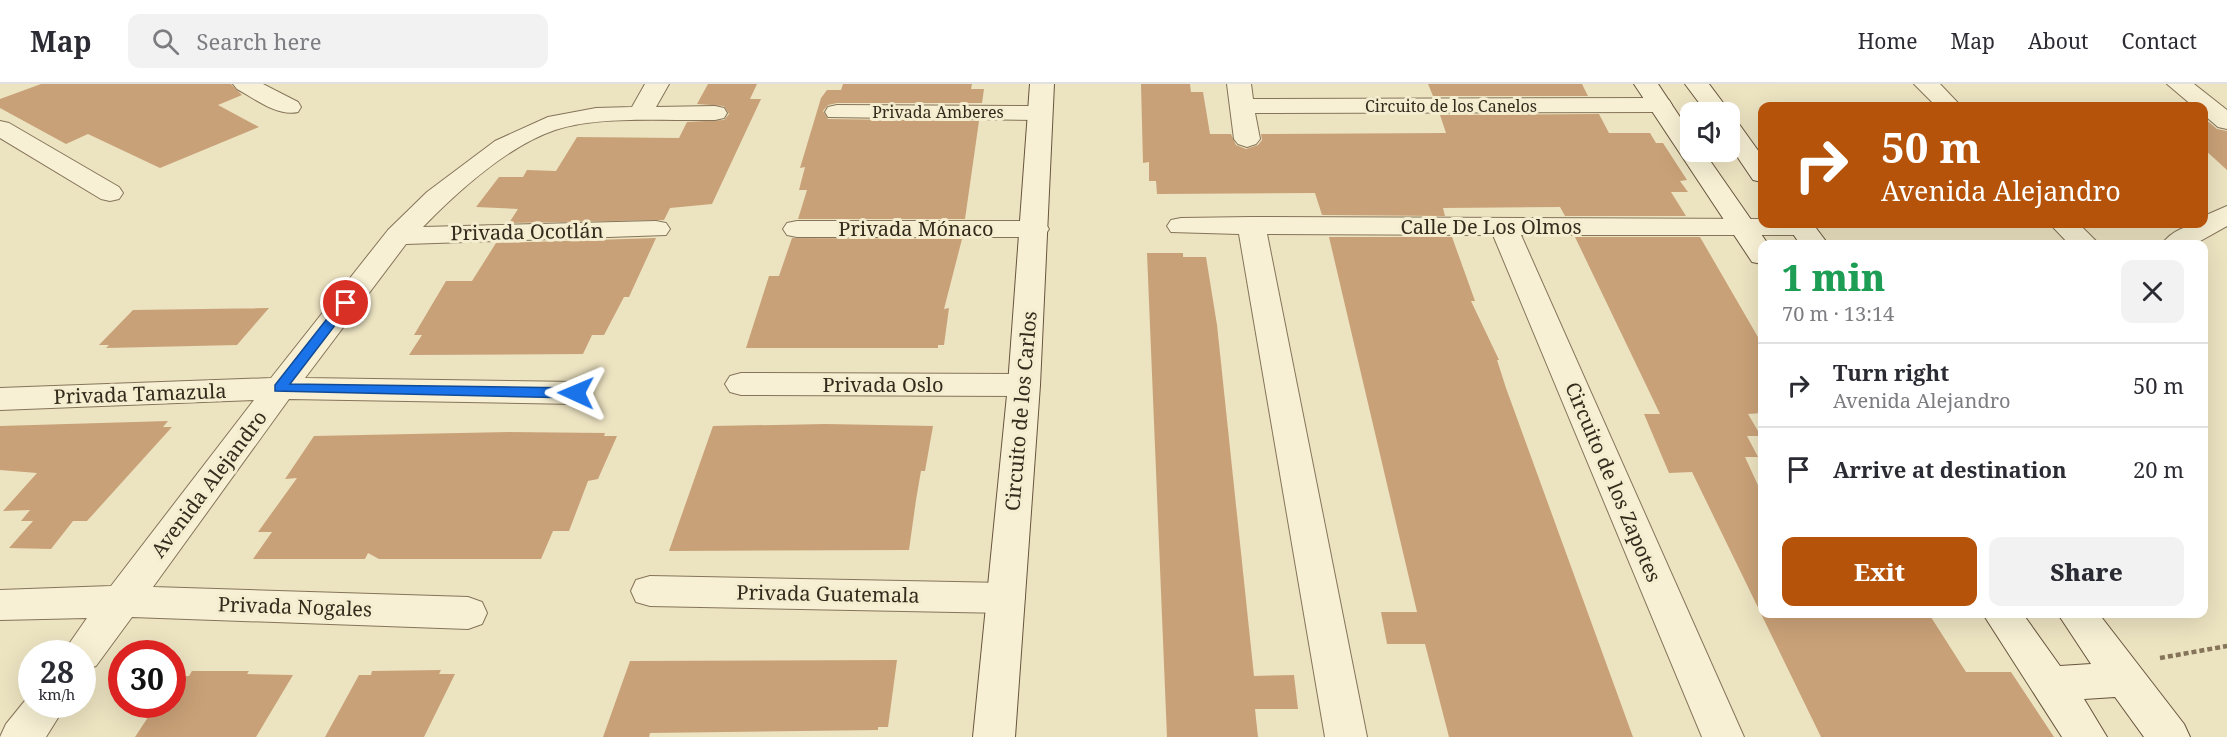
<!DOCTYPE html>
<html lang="en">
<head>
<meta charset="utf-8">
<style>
  :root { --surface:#fff; --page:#f2f2f3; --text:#2b2b33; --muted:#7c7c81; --line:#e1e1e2; --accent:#b45309 }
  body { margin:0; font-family:"Noto Serif",serif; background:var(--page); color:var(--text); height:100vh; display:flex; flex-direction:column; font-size:22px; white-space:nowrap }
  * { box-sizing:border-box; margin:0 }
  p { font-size:20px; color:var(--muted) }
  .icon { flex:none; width:33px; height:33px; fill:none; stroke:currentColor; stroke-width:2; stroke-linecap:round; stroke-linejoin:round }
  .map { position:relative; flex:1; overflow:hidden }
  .side { position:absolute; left:1758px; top:156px; width:450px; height:378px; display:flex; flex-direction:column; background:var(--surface); border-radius:12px; box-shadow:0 6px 24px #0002 }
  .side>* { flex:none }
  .guide { position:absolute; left:1758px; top:18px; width:450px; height:126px; border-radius:12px; box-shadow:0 6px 24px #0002; background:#b45309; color:#fff; overflow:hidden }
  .tools { position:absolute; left:1680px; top:18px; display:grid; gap:12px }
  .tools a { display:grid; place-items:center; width:60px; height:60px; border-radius:12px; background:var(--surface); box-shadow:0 6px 24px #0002; font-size:30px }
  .speed { position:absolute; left:18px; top:556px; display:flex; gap:12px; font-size:30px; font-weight:700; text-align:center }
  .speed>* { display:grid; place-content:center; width:78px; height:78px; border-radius:50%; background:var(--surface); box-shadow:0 6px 24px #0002; line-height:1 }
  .speed small { font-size:15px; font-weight:400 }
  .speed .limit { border:9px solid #d22; background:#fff; color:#111 }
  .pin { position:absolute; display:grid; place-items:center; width:51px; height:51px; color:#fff; margin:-26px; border:3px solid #fff; border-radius:50%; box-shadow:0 2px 6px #0007 }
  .me { position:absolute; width:66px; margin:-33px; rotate:271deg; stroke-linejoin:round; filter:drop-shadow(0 0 4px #0008) }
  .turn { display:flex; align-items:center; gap:21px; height:126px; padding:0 24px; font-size:27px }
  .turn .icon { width:78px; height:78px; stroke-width:2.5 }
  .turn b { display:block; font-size:42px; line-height:51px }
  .round { display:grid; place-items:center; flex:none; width:63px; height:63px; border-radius:12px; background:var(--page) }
  .head { display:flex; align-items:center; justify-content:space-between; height:102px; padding:0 24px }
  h1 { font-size:36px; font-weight:800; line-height:45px; color:#1e9e55 }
  .cta { display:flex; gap:12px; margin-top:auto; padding:12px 24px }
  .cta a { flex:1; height:69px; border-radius:12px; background:var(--accent); color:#fff; font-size:24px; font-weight:800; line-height:69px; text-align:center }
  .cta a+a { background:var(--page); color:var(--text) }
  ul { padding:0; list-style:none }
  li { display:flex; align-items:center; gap:18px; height:84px; padding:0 24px; border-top:2px solid var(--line) }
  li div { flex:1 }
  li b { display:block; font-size:22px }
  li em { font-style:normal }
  header { display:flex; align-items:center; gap:36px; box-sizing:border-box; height:84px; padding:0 30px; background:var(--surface); border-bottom:2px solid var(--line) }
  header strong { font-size:28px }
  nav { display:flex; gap:33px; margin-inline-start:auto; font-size:21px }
  .search { width:420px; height:54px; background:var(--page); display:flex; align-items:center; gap:15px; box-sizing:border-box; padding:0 21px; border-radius:12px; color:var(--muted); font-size:22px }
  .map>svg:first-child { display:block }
  .building { fill:#c9a178 }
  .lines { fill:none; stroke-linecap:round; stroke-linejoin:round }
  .street-casing { stroke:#857459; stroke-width:2 }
  .secondary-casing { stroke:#67553d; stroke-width:2 }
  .path { stroke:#857459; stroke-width:4.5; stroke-dasharray:5 3; stroke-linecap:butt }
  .street { fill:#f7f0d4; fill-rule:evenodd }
  .secondary { fill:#f7f0d4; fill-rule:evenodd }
  .route { fill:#1a73e8; stroke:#114b97; stroke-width:1.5 }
  .labels { text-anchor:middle; stroke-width:6; stroke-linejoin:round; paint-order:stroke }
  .far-street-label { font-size:16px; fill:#352b1d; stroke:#f4edd0 }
  .street-label { font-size:20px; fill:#352b1d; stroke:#f4edd0 }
</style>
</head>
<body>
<header>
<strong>Map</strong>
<div class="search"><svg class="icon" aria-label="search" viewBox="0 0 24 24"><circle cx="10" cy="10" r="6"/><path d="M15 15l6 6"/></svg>Search here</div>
<nav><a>Home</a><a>Map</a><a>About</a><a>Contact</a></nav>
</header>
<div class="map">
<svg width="2227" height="653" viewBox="0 0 2227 653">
  <rect width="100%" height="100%" fill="#ece3c1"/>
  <path class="building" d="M41,0h190l11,11 -24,10 41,22 -99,41 -72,-34 -22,10 -66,-36v-9z
    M708,0h49l-7,15h11l-49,105 -42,4 -6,12 -155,3 9,-14 -42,-2 23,-30h24l4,-7 29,1 21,-34 102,1 8,-16 37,-2 5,-6 -5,-8 -27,-2z
    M843,0h129l-1,5h13l-2,14h-145l-9,2 -5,6 5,8 151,2 -14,98h-167l9,-29h-8l6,-23 -5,1 21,-70 6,-8h14z
    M1141,0h49l1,8h12l7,42h21l5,11 10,4 12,-4 4,-5 -1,-6 185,-1 -6,-18 159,-1 10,19h41l6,10h7l24,37 -7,1 8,11h-17l15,24h-121l-5,-9 -117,1 2,8 -123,-1 -7,-22 -158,1 -1,-13h-7v-19l-6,1z
    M1428,0h154l6,12h-155z
    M2204,34l13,11 10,2v39l-23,-21z
    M1329,153h123l23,64h-4l28,59h-2l9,28 127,349h-184l-24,-93h-38l-6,-32h36z
    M1575,153h125l62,107v69l-14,1 13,22h-14l11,21h-13l17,37v120h167l37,58h45l43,65h-233l-129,-265 -23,1 -25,-59h16z
    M656,154l-27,59h-5l-20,38h-12l-9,19 -174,1 13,-20h-8l32,-54h26l24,-38z
    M792,154l170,1 -18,70 5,-1 -5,37h-6v3h-192l23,-72h10z
    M1147,169h36v4h23l11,68 37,351 40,-1 4,34h-43l3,28h-91z
    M269,224l-32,37 -131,3 3,-3h-10l34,-35z
    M168,337l-5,6h9l-85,94h-14l-22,28 -42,-1 24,-27h-12l9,-11 -27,1 34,-38 -37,-3v-44z
    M826,340l107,2 -8,45h-4l-5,29 -7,50 -240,1 44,-125z
    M509,348l96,1 -1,3h13l-19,43 -10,2 -19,50h-16l-12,28h-162l-11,-6 -3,6h-112l19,-27h-14l39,-54 -12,1 29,-43z
    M897,576l-9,67h-10v3l-228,3 -1,4h-46l27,-76z
    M441,586l-2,4h16l-31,63h-99l34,-62h12l1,-4z
    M192,587h57l-2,3 46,1 -37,62h-121l21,-32h16v-28l17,-1z"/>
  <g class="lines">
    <defs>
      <path id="street" d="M233,0h30l35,18 3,5 -3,5c-21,5 -44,-14 -61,-23z
        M645,0h24l-13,23 59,-1 9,2 3,5 -3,5 -9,2c-47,1 -116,-5 -160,10 -47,16 -98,62 -132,97l233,-6 10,2 4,6 -4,6 -260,9 -101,134 271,4 11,3 5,8 -5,8 -11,3 -287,-5 -136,188 315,10 14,5 5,11 -5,11 -14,5 -336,-12 -36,49 -14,4v-16h-20l25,-36 -87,2v-30l111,-4 143,-186 -254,10v-22l271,-10 117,-148 39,-38 68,-51 53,-24 48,-9 36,-1z
        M1227,0h24l2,15 407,-1 9,2 3,5 -3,5 -9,2 -405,1 5,26 -4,5 -9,3 -9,-3 -4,-5z
        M1914,0h26l21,22h-25z
        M2167,0h27l33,26v19l-9,-2 -14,-12v-9h-11z
        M837,21l202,1 9,2 3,5 -3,5 -9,2 -211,-3 -3,-5 3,-5z
        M0,37l9,2 110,64 4,6 -4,6 -9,2 -9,-2 -101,-61z
        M2227,122v20l-32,18h-33c9,-13 26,-20 42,-20v-8z
        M1251,133l511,2v5h50l3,3 -4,6 -10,2h-280l223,502h-42l-209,-502 -226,-1 100,503h-42l-86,-503 -68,-2 -4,-6 4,-6 10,-2z
        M797,137h238l10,2 4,6 -4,6 -10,2h-238l-10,-2 -4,-6 4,-6z
        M2050,140h29l20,20h-30z
        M741,289l283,1 11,3 5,8 -5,8 -11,3 -283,-1 -11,-3 -5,-8 5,-8z
        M650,492l356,7 14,4 5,11 -5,11 -14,4 -356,-7 -14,-4 -5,-11 5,-11z
        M32,608v13h34l-20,32h-46l6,-13z"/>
      <path id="secondary" d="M1030,0h24l-14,301 -25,352h-42l35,-352z
        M1634,0h24l32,48v20h14l64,92h-6v20l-10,-2z
        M1685,0h24l21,28h-24z
        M1730,38l9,2 23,32v26l-9,-2 -23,-34z
        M1786,140h27l15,20h-28z
        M1983,530h40l37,52 31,-2 -33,-50h41l85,110 6,13h-46l-29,-40 -31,2 23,38h-45z"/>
    </defs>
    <use href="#street" class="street-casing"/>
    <use href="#secondary" class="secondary-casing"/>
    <path class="path" d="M2160,574l67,-12"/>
    <use href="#street" class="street"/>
    <use href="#secondary" class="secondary"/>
  </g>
  <path class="route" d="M346,216l6,3 -62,81 286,4 7,5 -7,5 -301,-7v-6l66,-84z"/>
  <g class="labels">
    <g class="far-street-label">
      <text x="1451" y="28">Circuito de los Canelos</text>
      <text x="938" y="34">Privada Amberes</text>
    </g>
    <g class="street-label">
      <text x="1491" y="150">Calle De Los Olmos</text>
      <text x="916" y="152">Privada Mónaco</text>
      <text transform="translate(527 148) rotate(-1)" y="7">Privada Ocotlán</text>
      <text x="883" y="308">Privada Oslo</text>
      <text transform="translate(140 310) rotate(-2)" y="7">Privada Tamazula</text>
      <text transform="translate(1021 327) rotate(-85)" y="7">Circuito de los Carlos</text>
      <text transform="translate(1613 398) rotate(67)" y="7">Circuito de los Zapotes</text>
      <text transform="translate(209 400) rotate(-53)" y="7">Avenida Alejandro</text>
      <text transform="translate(828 510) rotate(1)" y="7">Privada Guatemala</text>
      <text transform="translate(295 523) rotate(2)" y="7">Privada Nogales</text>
    </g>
  </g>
</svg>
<div class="tools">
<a><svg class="icon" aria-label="sound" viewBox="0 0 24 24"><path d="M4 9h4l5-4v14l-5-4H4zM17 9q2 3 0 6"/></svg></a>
</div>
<div class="speed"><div>28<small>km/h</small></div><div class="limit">30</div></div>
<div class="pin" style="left:346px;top:219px;background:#d93025"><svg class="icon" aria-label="arrive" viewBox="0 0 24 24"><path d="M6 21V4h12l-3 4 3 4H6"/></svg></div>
<svg class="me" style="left:576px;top:309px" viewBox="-20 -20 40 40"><path d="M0-17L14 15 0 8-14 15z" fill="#1a73e8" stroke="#fff" stroke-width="4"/></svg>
<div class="guide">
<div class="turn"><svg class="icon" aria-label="right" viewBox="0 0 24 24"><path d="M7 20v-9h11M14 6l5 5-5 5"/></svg><div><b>50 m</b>Avenida Alejandro</div></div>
</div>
<section class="side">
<div class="head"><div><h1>1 min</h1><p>70 m · 13:14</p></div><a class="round"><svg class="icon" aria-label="close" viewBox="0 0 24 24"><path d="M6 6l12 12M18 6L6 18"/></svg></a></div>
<ul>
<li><svg class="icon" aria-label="right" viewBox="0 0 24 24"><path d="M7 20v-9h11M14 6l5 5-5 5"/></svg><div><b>Turn right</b><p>Avenida Alejandro</p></div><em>50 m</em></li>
<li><svg class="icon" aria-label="arrive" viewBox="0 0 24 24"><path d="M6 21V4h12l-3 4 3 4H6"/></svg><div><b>Arrive at destination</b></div><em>20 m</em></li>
</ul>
<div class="cta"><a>Exit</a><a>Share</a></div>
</section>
</div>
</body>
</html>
